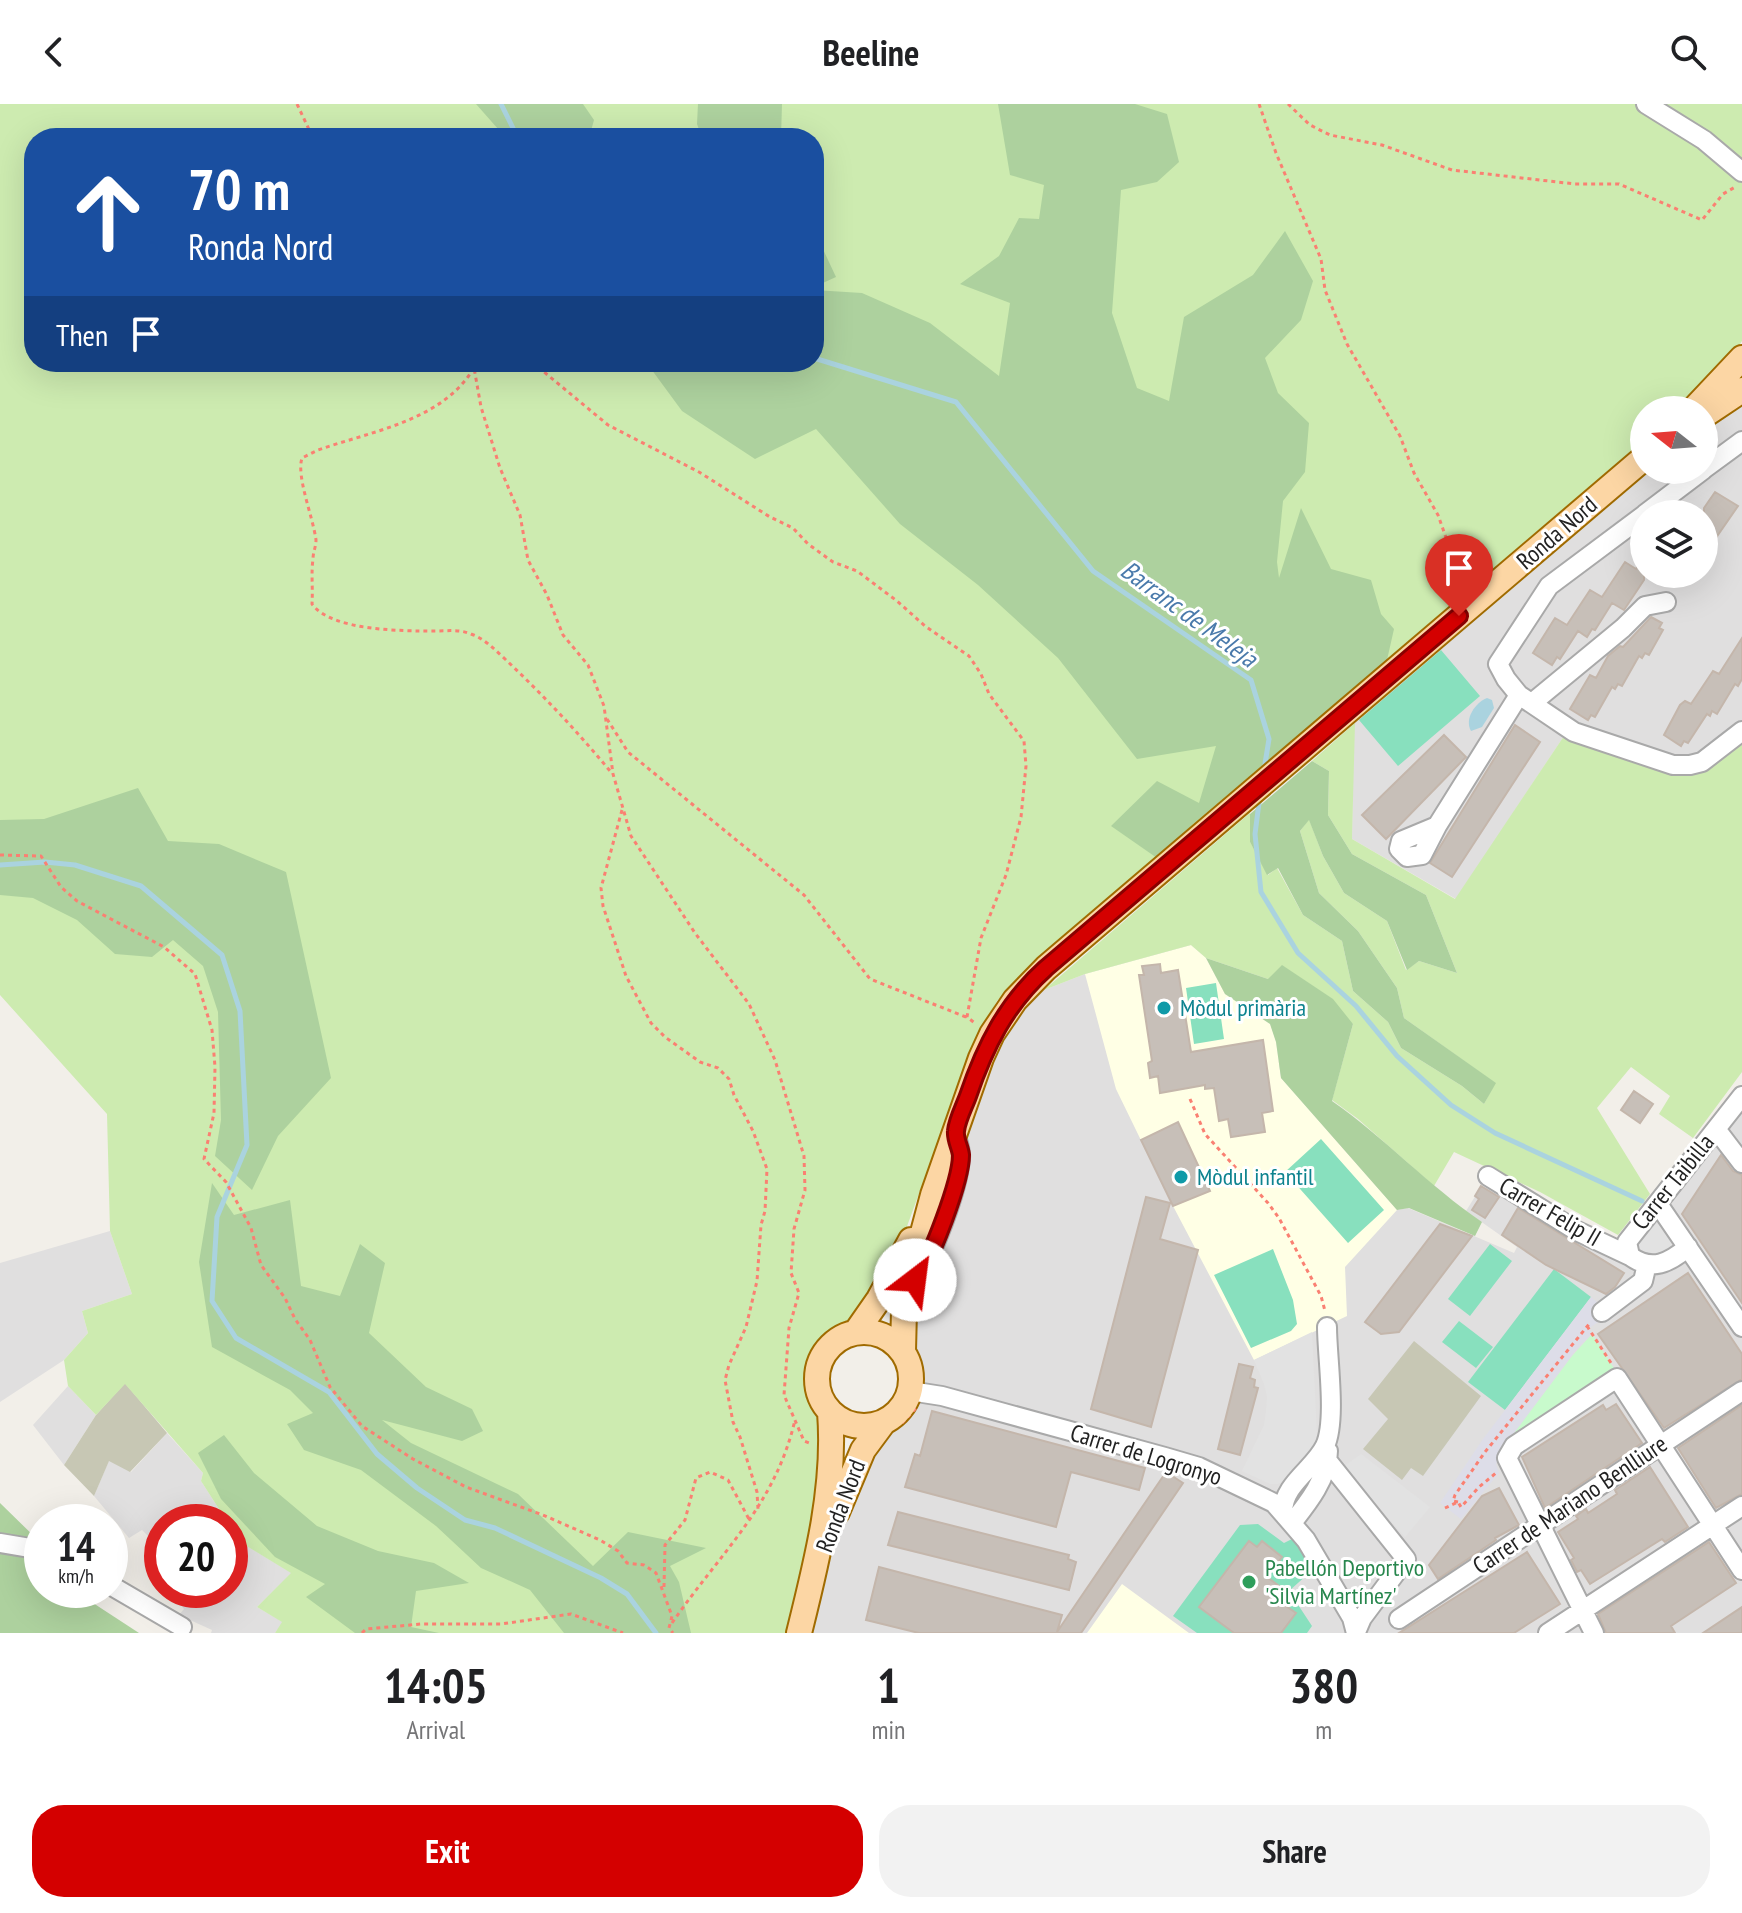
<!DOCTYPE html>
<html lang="en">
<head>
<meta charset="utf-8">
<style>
  :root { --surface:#fff; --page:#f2f2f2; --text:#202124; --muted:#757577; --accent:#d40000 }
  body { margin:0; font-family:"PT Sans Narrow",sans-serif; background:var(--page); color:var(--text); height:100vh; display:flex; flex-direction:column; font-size:30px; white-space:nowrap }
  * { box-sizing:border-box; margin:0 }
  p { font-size:26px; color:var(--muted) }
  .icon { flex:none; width:44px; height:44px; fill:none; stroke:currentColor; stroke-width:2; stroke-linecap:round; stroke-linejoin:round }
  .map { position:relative; height:1529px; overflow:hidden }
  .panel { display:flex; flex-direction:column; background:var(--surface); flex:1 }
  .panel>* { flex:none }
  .banner { position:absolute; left:24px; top:24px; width:800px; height:244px; border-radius:32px; box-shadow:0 8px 32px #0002; background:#1a4fa0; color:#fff; overflow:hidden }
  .needle { width:52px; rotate:287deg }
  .controls { position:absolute; left:1630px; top:292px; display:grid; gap:16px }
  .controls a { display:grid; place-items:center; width:88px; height:88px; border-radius:50%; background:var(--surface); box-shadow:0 8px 32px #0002; font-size:40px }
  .speed { position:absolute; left:24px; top:1400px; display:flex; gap:16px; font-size:40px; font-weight:700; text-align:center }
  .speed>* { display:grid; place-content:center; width:104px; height:104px; border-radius:50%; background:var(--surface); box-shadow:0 8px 32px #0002; line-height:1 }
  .speed small { font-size:20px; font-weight:400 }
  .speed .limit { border:12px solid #d22; background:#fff; color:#111 }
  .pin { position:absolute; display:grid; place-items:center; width:68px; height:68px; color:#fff; margin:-82px -34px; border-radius:50% 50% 50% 0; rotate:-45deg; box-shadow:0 0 8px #0007 }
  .pin .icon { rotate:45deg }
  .me { position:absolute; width:88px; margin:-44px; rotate:30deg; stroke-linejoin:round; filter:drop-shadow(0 0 6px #0008) }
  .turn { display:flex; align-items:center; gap:28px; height:168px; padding:0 32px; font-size:36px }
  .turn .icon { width:104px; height:104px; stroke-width:2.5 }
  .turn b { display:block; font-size:56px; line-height:68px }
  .then { display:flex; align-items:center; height:76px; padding:0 32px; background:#0003; gap:16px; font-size:30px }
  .eta { display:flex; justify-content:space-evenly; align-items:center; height:136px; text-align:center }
  .eta b { font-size:48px; font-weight:800; line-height:56px }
  .action { display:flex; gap:16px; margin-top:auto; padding:16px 32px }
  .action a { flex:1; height:92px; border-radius:32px; background:var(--accent); color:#fff; font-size:32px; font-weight:800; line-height:92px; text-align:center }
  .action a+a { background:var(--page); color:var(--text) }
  header { display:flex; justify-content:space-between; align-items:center; height:104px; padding:0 32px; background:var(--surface); font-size:36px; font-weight:800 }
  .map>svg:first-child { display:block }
  .residential { fill:#e0dfdf; fill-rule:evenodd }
  .education { fill:#ffffe5 }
  .construction { fill:#c7c7b4 }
  .grass { fill:#cdebb0; fill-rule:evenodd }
  .forest { fill:#add19e }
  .park { fill:#c8facc }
  .pitch { fill:#88e0be }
  .parking { fill:#e2e2e2 }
  .plaza { fill:#dddde8 }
  .water { fill:#aad3df }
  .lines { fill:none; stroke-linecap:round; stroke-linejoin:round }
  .stream { stroke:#aad3df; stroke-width:5 }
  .building { fill:#c7bfb8; stroke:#c4b6ab; stroke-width:2 }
  .minor-casing { stroke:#a9a9a9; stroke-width:22 }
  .major-casing { stroke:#a06b00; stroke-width:28 }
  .path { stroke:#fa8072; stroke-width:3; stroke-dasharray:4 4; stroke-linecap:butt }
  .minor { stroke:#fff; stroke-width:18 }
  .major { stroke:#fcd6a4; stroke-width:24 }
  .route-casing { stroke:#8a0000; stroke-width:20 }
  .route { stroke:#d40000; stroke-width:14 }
  .culture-dot { fill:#0f9aa8; stroke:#fff; stroke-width:3 }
  .leisure-dot { fill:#2e9e5b; stroke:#fff; stroke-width:3 }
  .labels { text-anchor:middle; stroke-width:6; stroke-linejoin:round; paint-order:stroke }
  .street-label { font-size:24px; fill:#222; stroke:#fff }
  .culture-label { font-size:24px; fill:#0d838f; stroke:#fff; text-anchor:start }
  .leisure-label { font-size:24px; fill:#27864d; stroke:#fff; text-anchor:start }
  .water-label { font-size:26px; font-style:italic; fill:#4a7aab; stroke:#fff }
</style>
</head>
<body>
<header><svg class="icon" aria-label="back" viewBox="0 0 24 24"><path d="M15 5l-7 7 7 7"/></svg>Beeline<svg class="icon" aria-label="search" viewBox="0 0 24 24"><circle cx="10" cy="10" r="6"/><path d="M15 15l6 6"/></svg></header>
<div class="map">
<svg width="1742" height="1529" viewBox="0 0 1742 1529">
  <rect width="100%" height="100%" fill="#f2efe9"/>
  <path class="residential" d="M1742,286v350l-46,33 -18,2 -114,-39 -108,163 -104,-60 2,-133 290,-236h60v-55zM1644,410h60v60h-60z
    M1191,841l15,13 19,36 172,216 11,-2 106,45 3,-6 -51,-36 18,-29 128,66 130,-152v537h-943l46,-146 38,-64 20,-17 7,-15v-27l-7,-13 52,-218 75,-151 14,8 41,-16z
    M110,1127l22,63 -50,17 6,22 -24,27 -64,42v-139z
    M68,1282l28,29 -32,50 -31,-40z
    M167,1329l36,40 -2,8 18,28 -6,13h-51v28l-20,-20 -13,8 -35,-42 15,-36 22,12z
    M230,1432l62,37 -35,34 26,15 -8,11h-64l1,-3 -33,-15 5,-6 -15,-19h61z"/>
  <path class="education" d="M1191,841l15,13 19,36 45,30 6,18 5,36 116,132 -52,57 2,49 -93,44 -81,-154 -57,-117 -31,-115z
    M1122,1480l67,49h-102z"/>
  <path class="construction" d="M1414,1237l67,55 -58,80 -12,-8 -9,12 -39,-31 25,-30 -20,-20z
    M125,1279l42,50 -37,39 -21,-11 -15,35 -30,-31 32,-50z"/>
  <path class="grass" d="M0,0h1637l105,72v165l-21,32 -42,37h-35v30l-551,471 -69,60 -27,30 -23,42 -76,208 -45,69 -16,8 -17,13 -11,21 -1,22 15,44 -5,80 -28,125h-515l7,-11 -25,-15 34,-34 -61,-37v-14h-17l6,-13 -18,-28 2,-8 -78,-89 -29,31 -28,-29 -4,-26 24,-27 -6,-22 50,-17 -22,-63 -3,-117 -107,-119zM34,34h780v224h-780z
    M1661,0h81v59z
    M1355,619l-3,116 103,60 109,-163 114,39 18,-2 46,-33v332l-49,66 -34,-24 11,-18 -39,-29 -34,41 53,86 -32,41 -78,-43 -86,-40 -20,34 -76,-67 -26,-19 21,-76 -85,-45 -62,-21 -15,-13 -106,29 -41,16 206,-177v29l18,33 9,-7 26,47 39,26 11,50 35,31 13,26 61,38 22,18 11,-21 -91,-65 -7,-30 -39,-57 -39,-38 -19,-62 9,-12 14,37 21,37 43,28 19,49 13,-9 38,12 -31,-78 -74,-41 -24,-39 1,-44 -17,-10z"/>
  <path class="forest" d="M476,0h107l11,16 -5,18h-83z
    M698,0h84l-1,34h-79l-5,-14z
    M998,0h137l32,10 12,48 -22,20 -36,8 -9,123 25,75 32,13 15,-84 69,-42 32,-44 28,50 -12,39 -36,38 13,35 31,30 -4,49 -22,29 -6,61 2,16 22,-70 30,61 40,11 10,34 13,15 -7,31 -194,164 -36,34 -46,-32 46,-45 42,22 17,-57 -79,13 -79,-101 -80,-73 -78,-61 -84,-95 -61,30 -73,-48 -36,-49h168v-72l48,3 68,30 69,53 11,-73 -50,-19 39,-28 20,-38 20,1 5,-34 -34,-10z
    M814,126l22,47 -22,10z
    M1312,657l17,10 -1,44 24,39 74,41 31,78 -38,-12 -12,9 -20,-49 -43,-28 -21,-37 -14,-36 -9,11 19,62 39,38 39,57 7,30 92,65 -12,21 -22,-18 -61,-38 -13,-26 -35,-31 -11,-50 -39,-26 -25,-47 -11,7 -17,-33v-28z
    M138,684l30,53 51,3 67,28 45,206 -53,58 -26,54 -37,-34 6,-36 -3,-108 -15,-46 -30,-26 -21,17 -37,-3 -38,-34 -44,-22 -33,-3v-75l44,-1z
    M1206,854l62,21 14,-14 51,34 20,25 -21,77c53,37 97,85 150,121l-7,14 -66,-28 -12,2 -116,-132 -5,-36 -6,-18 -45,-30z
    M212,1079l22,32 56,-15 11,86 39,10 20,-52 25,19 -16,70 57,54 46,22 11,22 -21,10 -80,-21 29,23 107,51 75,72 35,-34 78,16 -36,18 9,16 12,51h-127l-34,-43 -49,-22 -45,-42 -75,-56 -57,-20 -17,-26 26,-11 -23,-23 -78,-43 -13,-85z
    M224,1331l30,38 63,53 61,25 56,12 35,20 -53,8 -5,36 28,6h-84l-49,-36 19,-13 -50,-27 -54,-58 -23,-46z
    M0,1399l42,41v46h37l11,11 49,32h-139z"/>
  <path class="park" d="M1592,1230l25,39 -115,76 70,-93z"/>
  <path class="pitch" d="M1441,546l39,46 -82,70 -39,-46z
    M1216,879l8,56 -30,5 -8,-56z
    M1321,1035l63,71 -36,33 -63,-71z
    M1490,1140l22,17 -42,55 -22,-17z
    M1273,1145l20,51 4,24 -6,7 -40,17 -37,-73z
    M1554,1165l37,28 -86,113 -37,-28z
    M1459,1217l34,26 -17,21 -34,-26z
    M1258,1420l26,19 8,-4 20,25 -4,10 -19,17 23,35 -5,7h-110l-24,-17 67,-91z"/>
  <path class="parking" d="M1651,1119l13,2 9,15 -2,12 -11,7 -23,-6 -3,-18z
    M1312,1228l5,103 -2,9 -6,14 -18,18 -13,8h-8l-28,-13 22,-46 2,-14 1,-14 -3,-13 -10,-24z
    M1361,1350l69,53 -25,30 -62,-70z"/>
  <path class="plaza" d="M1591,1193l20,17 -22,14 3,6 -16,16 -74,99 -6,15 3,9 -38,46 -21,-16 43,-64z"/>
  <path class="water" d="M1487,594l5,2 2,8 -12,19 -11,4c-7,-12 4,-28 16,-33z"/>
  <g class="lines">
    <path class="stream" d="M501,0l17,34
      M814,254l142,44 137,169 158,109 18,59 -5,31
      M1260,691l-5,39 6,58 37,61 58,53 41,50 54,49 44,28 147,68
      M0,761l45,-3 30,3 66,21 81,69 18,56 7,134 -30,72 -5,84 24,37 93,54 48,62 40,34 48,32 30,8 106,50 26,16 29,39"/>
  </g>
  <path class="building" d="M1715,388l23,14 -25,36 -9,-6v-28z
    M1644,453v23l-20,30 -12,-7 -17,27 -3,-1 -5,8 -9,-6 -18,28 -3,-2 -5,8 -19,-12 22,-35 12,7 23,-35 12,7 23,-35 11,7z
    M1651,513l11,6 -3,5 4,2 -14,25 -4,-2 -3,5 -3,-2 -17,30 -4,-2 -3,5 -3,-2 -17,30 -4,-2 -3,5 -18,-11 20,-34 6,3 12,-22 12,-10 3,1z
    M1742,534v41l-4,7 -3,-2 -18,30 -5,-3 -2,5 -3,-2 -19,29 -4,-2 -3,5 -17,-11 16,-30 5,-4 6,3 22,-33 6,3z
    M1515,621l25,17 -88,135 -22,-14z
    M1444,631l22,22 -80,82 -24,-24z
    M1160,860l1,9 17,-3 13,82 72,-12 10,71 -11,2 3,19 -34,5 -3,-18 -9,2 -5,-33 -9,1v-4l-45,8 -2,-17 -8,2 -2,-15 4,-2 -13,-86h5l-2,-9z
    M1634,987l19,13 -13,19 -19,-13z
    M1178,1018l32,69 -37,15 -32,-66z
    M1721,1051l12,16 9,4v128l-60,-89z
    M1481,1082l18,11 -14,21 -13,-8 7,-11 -4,-3z
    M1146,1093l24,6 -10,36 38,11 -47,177 -60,-18z
    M1518,1104l106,65 -9,14 -9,7 -6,-3 -54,-26 -44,-30z
    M1440,1120l32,12 -73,96 -18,2 -16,-12z
    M1688,1169l54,81v25l-78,49 -66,-94z
    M1239,1260l14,3 -3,11 5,2 -1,7 4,1 -18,67 -22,-6z
    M1616,1300l26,39 -97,65 -23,-51 81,-52 3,5z
    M1742,1301v89l-26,14 -38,-60z
    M932,1307l213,57 -6,22 -68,-18 -15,55 -151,-40 10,-33 5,2z
    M1650,1363l38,60 -23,15 -3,-3 -72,45 -9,-14 -4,2 -6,-12 3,-2 -16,-26 20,-13 -2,-3 10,-7 2,4 29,-19 -2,-4z
    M1166,1368l17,11 -102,150h-162l-53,-13 13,-53 183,48 -5,17z
    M1499,1384l20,37 -24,13 1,2 -58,39 -9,-14 53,-69z
    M898,1408l171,43 -1,4 8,3 -7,28 -181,-45z
    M1249,1437l8,6 5,-6 20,16 -15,20 27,20 -8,9 10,7 -15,20h-47l-35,-26z
    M1709,1438l27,41 -65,43 4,7h-69l-8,-19z
    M1527,1448l33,52 -32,20 -14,9h-115z
    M1742,1503v26h-39z"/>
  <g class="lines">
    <defs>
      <path id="minor" d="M1646,0l58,36 38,32
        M1704,365l38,-28
        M1645,410l58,-44
        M1644,411l-95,71 -51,78 8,15 13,16 55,37 99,33h17l12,-3 40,-31
        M1532,599l91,-75 22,-22 21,-4
        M1437,722l-15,29 -15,2 -8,-8 2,-8 36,-15 82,-131
        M1716,1025l26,34
        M1488,1072l89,55 53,25
        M1658,1100l84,123
        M1688,1143c-19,16 -36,25 -58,9l-3,-14 115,-146
        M914,1178c18,-24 44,-93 46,-124 1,-8 -3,-17 -5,-25
        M1602,1208l41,-31 4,-17
        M910,1287l32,5 223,61 34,10 75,36 32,37 46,78 4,15
        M1327,1356l79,99 -44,59 -6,14
        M1283,1408c0,-28 31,-43 42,-66 12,-26 2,-89 2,-119
        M1292,1419c16,-20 36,-45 36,-72
        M0,1439l42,7
        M110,1481l72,42
        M1399,1515l343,-228
        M1548,1529l194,-127
        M1594,1529l-87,-175 7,-12 103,-68 125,192"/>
      <path id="major" d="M1693,306l49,-52
        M1706,310l36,-24
        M817 1275a47 47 0 1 1 94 0a47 47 0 1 1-94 0Z
        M856,1228l23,-33 32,-59
        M903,1247l1,-41 13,-55 16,-60 48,-137 11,-24 23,-34 31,-32 598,-510
        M837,1408l26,-62 20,-27
        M799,1529c18,-72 37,-147 31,-221"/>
    </defs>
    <use href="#minor" class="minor-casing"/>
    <use href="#major" class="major-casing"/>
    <path class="path" d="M297,0l16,34
      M1259,0l17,49 45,106 4,31 22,54 53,92 14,37 24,42 18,51 12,17
      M1288,0l22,21 20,10 52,10 70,25 123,14h44l83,36 21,-26 14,-8
      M473,258l8,45 19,61 20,47 8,45 19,35 16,40 25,30 16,41 9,68 18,62 64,97 54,71 26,56 29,96 1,34 -11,39 -3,44 8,20 -10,35 -5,67 20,46 8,3
      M532,258l76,63 91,47 71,45 23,11 15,16 25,18 24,9 40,30 28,25 44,30 12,18 8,20 35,47 2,25 -5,51 -15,58 -25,63 -14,79 9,7
      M474,264c-32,53 -102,63 -156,82l-16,8c-6,18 11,59 14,82 0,7 -3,12 -3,19 -2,14 0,30 -1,45 19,27 91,27 122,27 13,0 25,-2 37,3 14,5 23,15 34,25 38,36 72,72 105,112
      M607,615l21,33 176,143 66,84 96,38
      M622,706l-21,78 2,18 23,70 25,47 14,14 35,25 18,6 11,11 5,16 19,36 14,38 -2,42 -4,14 -4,56 -11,46 -17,38 -4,15 8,42 7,15 17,55 1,17
      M0,751l41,1 20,31 16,14 87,46 31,27 17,56 3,37 -1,46 -10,46 22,23 25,46 10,37 24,33 10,21 15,21 20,47 32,39 51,33 53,28 77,28 57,25 18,11 9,12 17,2 12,8 16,43 -3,12 4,5
      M1190,995l15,35 63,69 11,15 42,78 4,15
      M1587,1222l24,37
      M902,1319l14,-15
      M1458,1398l-5,-1 2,-6 30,-43 105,-129
      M1445,1404l13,-6 3,5 18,-20 17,-14
      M664,1483l1,-42 20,-25 11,-42 14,-6 18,8 22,41
      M672,1519c48,-70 103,-117 123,-203
      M362,1529l4,-4 55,-5h80l70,-10 52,19"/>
    <use href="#minor" class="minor"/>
    <use href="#major" class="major"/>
  </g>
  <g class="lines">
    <defs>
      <path id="route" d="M915,1176c16,-19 46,-100 46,-125 -1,-8 -6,-16 -5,-24 1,-11 8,-24 12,-35 17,-50 38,-92 78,-128l413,-352"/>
    </defs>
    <use href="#route" class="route-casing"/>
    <use href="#route" class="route"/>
  </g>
  <g class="culture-dot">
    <circle cx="1164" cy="904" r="8"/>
    <circle cx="1181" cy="1073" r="8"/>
  </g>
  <circle class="leisure-dot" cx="1249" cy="1478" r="8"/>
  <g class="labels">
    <g class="street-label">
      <text transform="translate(1557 429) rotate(-41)" y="8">Ronda Nord</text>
      <text transform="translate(1673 1078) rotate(-51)" y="8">Carrer Taibilla</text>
      <text transform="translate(1550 1108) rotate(30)" y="8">Carrer Felip II</text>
      <text transform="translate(1146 1351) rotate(17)" y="8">Carrer de Logronyo</text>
      <text transform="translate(1570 1401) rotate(-34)" y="8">Carrer de Mariano Benlliure</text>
      <text transform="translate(841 1402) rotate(-69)" y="8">Ronda Nord</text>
    </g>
    <g class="culture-label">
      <text x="1180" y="912">Mòdul primària</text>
      <text x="1197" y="1081">Mòdul infantil</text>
    </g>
    <g class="leisure-label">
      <text x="1265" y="1472">Pabellón Deportivo<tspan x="1265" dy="28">'Silvia Martínez'</tspan></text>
    </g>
    <g class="water-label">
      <text transform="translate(1189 510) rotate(36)" y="9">Barranc de Meleja</text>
    </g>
  </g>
</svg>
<div class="controls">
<a><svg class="needle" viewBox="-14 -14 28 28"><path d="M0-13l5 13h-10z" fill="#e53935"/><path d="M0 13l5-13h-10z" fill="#757577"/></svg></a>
<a><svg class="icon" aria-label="layers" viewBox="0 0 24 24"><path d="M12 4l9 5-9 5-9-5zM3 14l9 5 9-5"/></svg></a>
</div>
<div class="speed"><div>14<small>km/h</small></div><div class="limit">20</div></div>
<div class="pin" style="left:1459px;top:512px;background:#d93025"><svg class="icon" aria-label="arrive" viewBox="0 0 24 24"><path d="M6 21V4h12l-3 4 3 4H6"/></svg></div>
<svg class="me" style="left:915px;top:1176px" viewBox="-20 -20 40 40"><circle r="19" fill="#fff"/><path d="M0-13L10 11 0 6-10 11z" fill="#d40000"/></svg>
<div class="banner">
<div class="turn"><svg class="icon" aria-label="ahead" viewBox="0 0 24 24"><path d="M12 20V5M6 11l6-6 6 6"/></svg><div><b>70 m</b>Ronda Nord</div></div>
<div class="then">Then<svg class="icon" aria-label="arrive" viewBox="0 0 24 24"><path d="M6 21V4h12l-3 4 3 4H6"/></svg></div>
</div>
</div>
<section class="panel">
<div class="eta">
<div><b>14:05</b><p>Arrival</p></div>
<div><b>1</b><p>min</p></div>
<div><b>380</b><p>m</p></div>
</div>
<div class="action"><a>Exit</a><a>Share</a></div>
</section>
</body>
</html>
